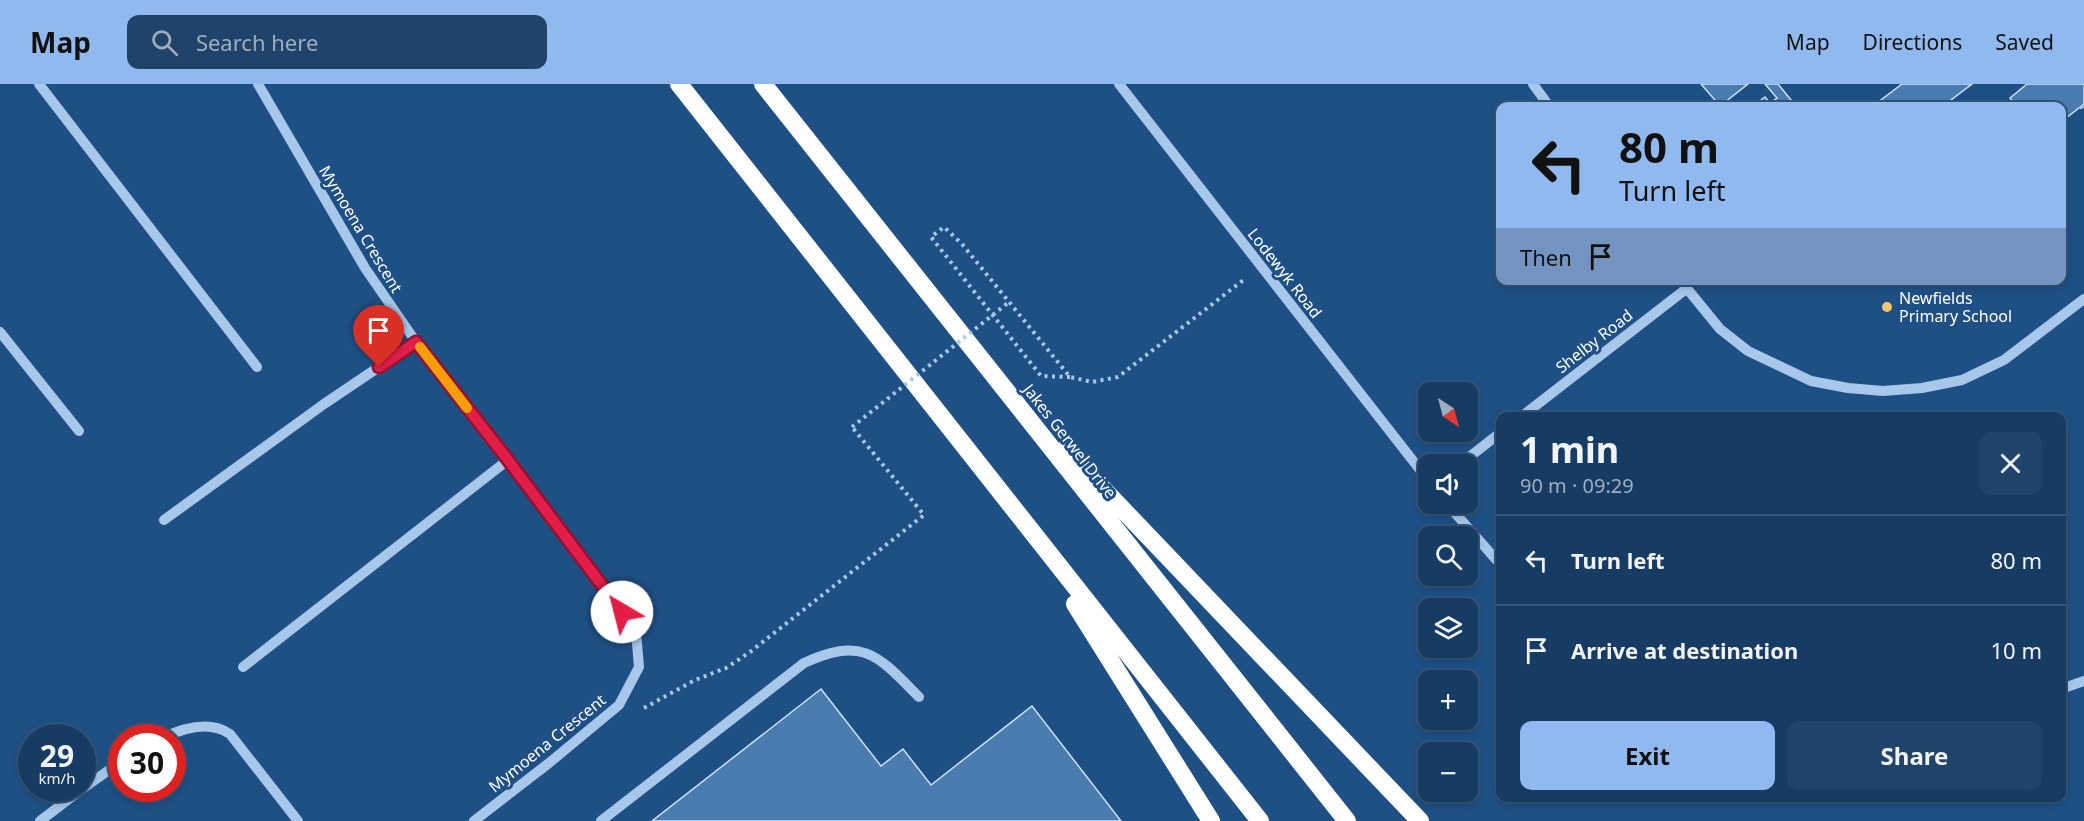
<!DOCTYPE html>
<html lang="en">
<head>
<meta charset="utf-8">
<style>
  :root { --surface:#173c64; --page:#20436a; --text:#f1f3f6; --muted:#9eadbf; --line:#365678; --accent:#90b9f0 }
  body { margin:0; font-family:"Noto Sans",sans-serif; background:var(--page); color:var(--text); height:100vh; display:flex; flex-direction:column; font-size:22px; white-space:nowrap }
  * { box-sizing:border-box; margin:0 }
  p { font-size:20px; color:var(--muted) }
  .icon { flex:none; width:33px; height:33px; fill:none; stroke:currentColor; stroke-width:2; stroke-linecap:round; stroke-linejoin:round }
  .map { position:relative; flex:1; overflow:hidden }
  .side { position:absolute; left:1496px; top:328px; width:570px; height:390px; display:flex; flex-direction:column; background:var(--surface); border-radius:12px; box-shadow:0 3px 9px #0003,0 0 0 2px var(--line) }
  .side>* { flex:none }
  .banner { position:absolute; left:1496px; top:18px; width:570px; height:183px; border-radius:12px; box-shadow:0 3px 9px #0003,0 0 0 2px var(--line); background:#90b9f0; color:#111; overflow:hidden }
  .needle { width:39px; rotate:144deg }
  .fabs { position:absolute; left:1418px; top:298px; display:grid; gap:12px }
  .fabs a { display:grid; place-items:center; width:60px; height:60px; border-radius:12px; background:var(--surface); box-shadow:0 3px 9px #0003,0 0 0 2px var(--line); font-size:30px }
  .speed { position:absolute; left:18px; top:640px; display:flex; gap:12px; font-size:30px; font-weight:700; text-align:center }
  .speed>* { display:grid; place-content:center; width:78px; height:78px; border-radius:50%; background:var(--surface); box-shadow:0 3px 9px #0003,0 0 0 2px var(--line); line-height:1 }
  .speed small { font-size:15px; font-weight:400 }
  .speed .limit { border:9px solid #d22; background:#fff; color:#111 }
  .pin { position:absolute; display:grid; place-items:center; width:51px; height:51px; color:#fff; margin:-62px -26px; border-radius:50% 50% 50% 0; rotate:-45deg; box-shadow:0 0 6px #0007 }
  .pin .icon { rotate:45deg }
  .me { position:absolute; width:66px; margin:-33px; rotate:323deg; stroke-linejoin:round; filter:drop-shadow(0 0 4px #0008) }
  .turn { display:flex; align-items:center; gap:21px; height:126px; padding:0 24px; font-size:27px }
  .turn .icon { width:78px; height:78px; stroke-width:2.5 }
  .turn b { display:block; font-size:42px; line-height:51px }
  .then { display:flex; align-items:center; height:57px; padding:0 24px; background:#0003; gap:12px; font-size:22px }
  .round { display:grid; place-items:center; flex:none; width:63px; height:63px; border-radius:12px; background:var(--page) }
  .head { display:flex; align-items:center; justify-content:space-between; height:102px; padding:0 24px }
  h1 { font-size:36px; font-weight:700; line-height:45px }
  .primary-button { display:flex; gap:12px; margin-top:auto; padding:12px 24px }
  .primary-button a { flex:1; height:69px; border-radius:12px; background:var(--accent); color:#111; font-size:24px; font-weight:700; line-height:69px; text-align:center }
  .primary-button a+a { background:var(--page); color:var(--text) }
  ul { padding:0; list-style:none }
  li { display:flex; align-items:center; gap:18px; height:90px; padding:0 24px; border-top:2px solid var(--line) }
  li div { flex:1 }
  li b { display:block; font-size:22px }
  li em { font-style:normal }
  header { display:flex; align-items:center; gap:36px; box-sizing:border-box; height:84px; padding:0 30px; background:var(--accent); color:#111 }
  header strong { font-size:28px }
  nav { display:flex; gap:33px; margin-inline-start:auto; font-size:21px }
  .search { width:420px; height:54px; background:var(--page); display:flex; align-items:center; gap:15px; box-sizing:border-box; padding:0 21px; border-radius:12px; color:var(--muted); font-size:22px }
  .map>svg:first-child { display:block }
  .building { fill:#4b7cb0; stroke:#cce2f7; stroke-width:1.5 }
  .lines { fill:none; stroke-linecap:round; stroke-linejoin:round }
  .path { stroke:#a7c8ea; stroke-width:4; stroke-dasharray:3 4.5; stroke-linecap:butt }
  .minor { stroke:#a7c8ea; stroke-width:10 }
  .highway { stroke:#fff; stroke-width:18 }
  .path-bridge { stroke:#a7c8ea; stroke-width:4; stroke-dasharray:3 4.5; stroke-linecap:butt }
  .route-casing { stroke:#92132f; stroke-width:15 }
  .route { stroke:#e11d48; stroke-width:10 }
  .slow { stroke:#f59e0b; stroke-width:10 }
  .poi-dot { fill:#f8c867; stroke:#1f5085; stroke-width:2 }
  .labels { text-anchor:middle; stroke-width:6; stroke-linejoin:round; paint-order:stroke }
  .street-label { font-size:16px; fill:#fff; stroke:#1f5085 }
  .poi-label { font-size:16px; fill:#fff; stroke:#1f5085; text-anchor:start }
</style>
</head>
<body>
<header>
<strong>Map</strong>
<div class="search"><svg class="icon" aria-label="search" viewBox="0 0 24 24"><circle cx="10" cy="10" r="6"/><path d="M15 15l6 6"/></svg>Search here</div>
<nav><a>Map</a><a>Directions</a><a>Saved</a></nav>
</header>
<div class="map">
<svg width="2084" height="737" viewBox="0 0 2084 737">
  <rect width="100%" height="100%" fill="#1f5085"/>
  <path class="building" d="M1701,0h47l-28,22z
    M1765,0h13l18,22h-43l12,-9 5,6 7,-5z
    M1902,0h70l-29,22h-70z
    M2027,0h57v20l-23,18v-16h-45l-6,-8z
    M821,605l60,77 22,-17 28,36 101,-79 89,115h-469z"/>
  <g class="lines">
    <path class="path" d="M2081,22l3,5
      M1070,293l-29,-1 -110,-139 13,-10 18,17 108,133 22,5 26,-5 128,-99
      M644,624l51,-28 31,-12 24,-16 174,-137 -72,-88"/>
    <path class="minor" d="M39,0l218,283
      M258,0l107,184 51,74 92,118 128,172 3,35 -20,38 -70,58 -75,58
      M1119,0l309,396
      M1533,0l16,22
      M1680,196l40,49 28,22 63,30 37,7 35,3 39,-3 40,-8 42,-20 80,-61
      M0,248l79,99
      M1521,333l165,-128
      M1459,381l41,-32
      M1447,420l53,60
      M164,436l160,-116 92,-62
      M243,583l265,-207
      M2061,605l23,-8
      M162,654c21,-10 48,-18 68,-4l68,87
      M82,705l40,-28
      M40,737l42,-32
      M601,737l203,-158c60,-28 75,-6 115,34"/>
    <path class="highway" d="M679,0l581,737
      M763,0l584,737
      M1065,365l355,372
      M1075,520l136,217"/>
    <path class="path-bridge" d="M852,343l157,-125"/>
  </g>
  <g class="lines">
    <defs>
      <path id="route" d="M379,283l37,-25 92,118 114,152"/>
    </defs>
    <use href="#route" class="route-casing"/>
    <use href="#route" class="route"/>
    <path class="slow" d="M420,263l47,61"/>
  </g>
  <circle class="poi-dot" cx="1887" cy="223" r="6"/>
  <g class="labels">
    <g class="street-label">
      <text transform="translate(361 145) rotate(59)" y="6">Mymoena Crescent</text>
      <text transform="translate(1285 189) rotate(52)" y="6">Lodewyk Road</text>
      <text transform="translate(1594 257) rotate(-38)" y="6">Shelby Road</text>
      <text transform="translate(1070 357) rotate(52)" y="6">Jakes Gerwel Drive</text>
      <text transform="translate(547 659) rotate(-39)" y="6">Mymoena Crescent</text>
    </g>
    <g class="poi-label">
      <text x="1899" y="220">Newfields<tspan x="1899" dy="18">Primary School</tspan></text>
    </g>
  </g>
</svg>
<div class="fabs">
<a><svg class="needle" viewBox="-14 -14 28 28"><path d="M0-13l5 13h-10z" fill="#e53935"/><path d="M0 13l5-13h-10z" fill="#9eadbf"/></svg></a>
<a><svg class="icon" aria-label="sound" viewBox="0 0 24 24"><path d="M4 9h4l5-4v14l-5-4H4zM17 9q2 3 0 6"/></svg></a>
<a><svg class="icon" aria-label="search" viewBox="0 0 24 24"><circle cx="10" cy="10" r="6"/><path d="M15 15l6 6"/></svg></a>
<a><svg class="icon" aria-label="layers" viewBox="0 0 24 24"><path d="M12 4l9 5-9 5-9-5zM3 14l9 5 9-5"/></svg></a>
<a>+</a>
<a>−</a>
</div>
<div class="speed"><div>29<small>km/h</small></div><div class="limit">30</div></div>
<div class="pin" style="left:379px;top:283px;background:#d93025"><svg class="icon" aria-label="arrive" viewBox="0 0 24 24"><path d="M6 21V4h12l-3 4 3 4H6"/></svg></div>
<svg class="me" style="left:622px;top:528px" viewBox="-20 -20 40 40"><circle r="19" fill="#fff"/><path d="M0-13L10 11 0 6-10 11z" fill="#e11d48"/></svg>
<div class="banner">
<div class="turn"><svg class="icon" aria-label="left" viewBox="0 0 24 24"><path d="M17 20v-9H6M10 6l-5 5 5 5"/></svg><div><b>80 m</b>Turn left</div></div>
<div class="then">Then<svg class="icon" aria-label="arrive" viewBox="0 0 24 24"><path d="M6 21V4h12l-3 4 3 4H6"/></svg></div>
</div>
<section class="side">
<div class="head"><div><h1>1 min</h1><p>90 m · 09:29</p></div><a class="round"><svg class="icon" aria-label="close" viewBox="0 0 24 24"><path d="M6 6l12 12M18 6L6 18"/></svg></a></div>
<ul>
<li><svg class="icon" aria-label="left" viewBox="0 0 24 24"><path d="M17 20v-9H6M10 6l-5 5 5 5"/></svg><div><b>Turn left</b></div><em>80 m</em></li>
<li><svg class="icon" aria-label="arrive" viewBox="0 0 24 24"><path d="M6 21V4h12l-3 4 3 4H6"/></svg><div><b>Arrive at destination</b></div><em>10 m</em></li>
</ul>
<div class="primary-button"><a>Exit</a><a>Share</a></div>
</section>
</div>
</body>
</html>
